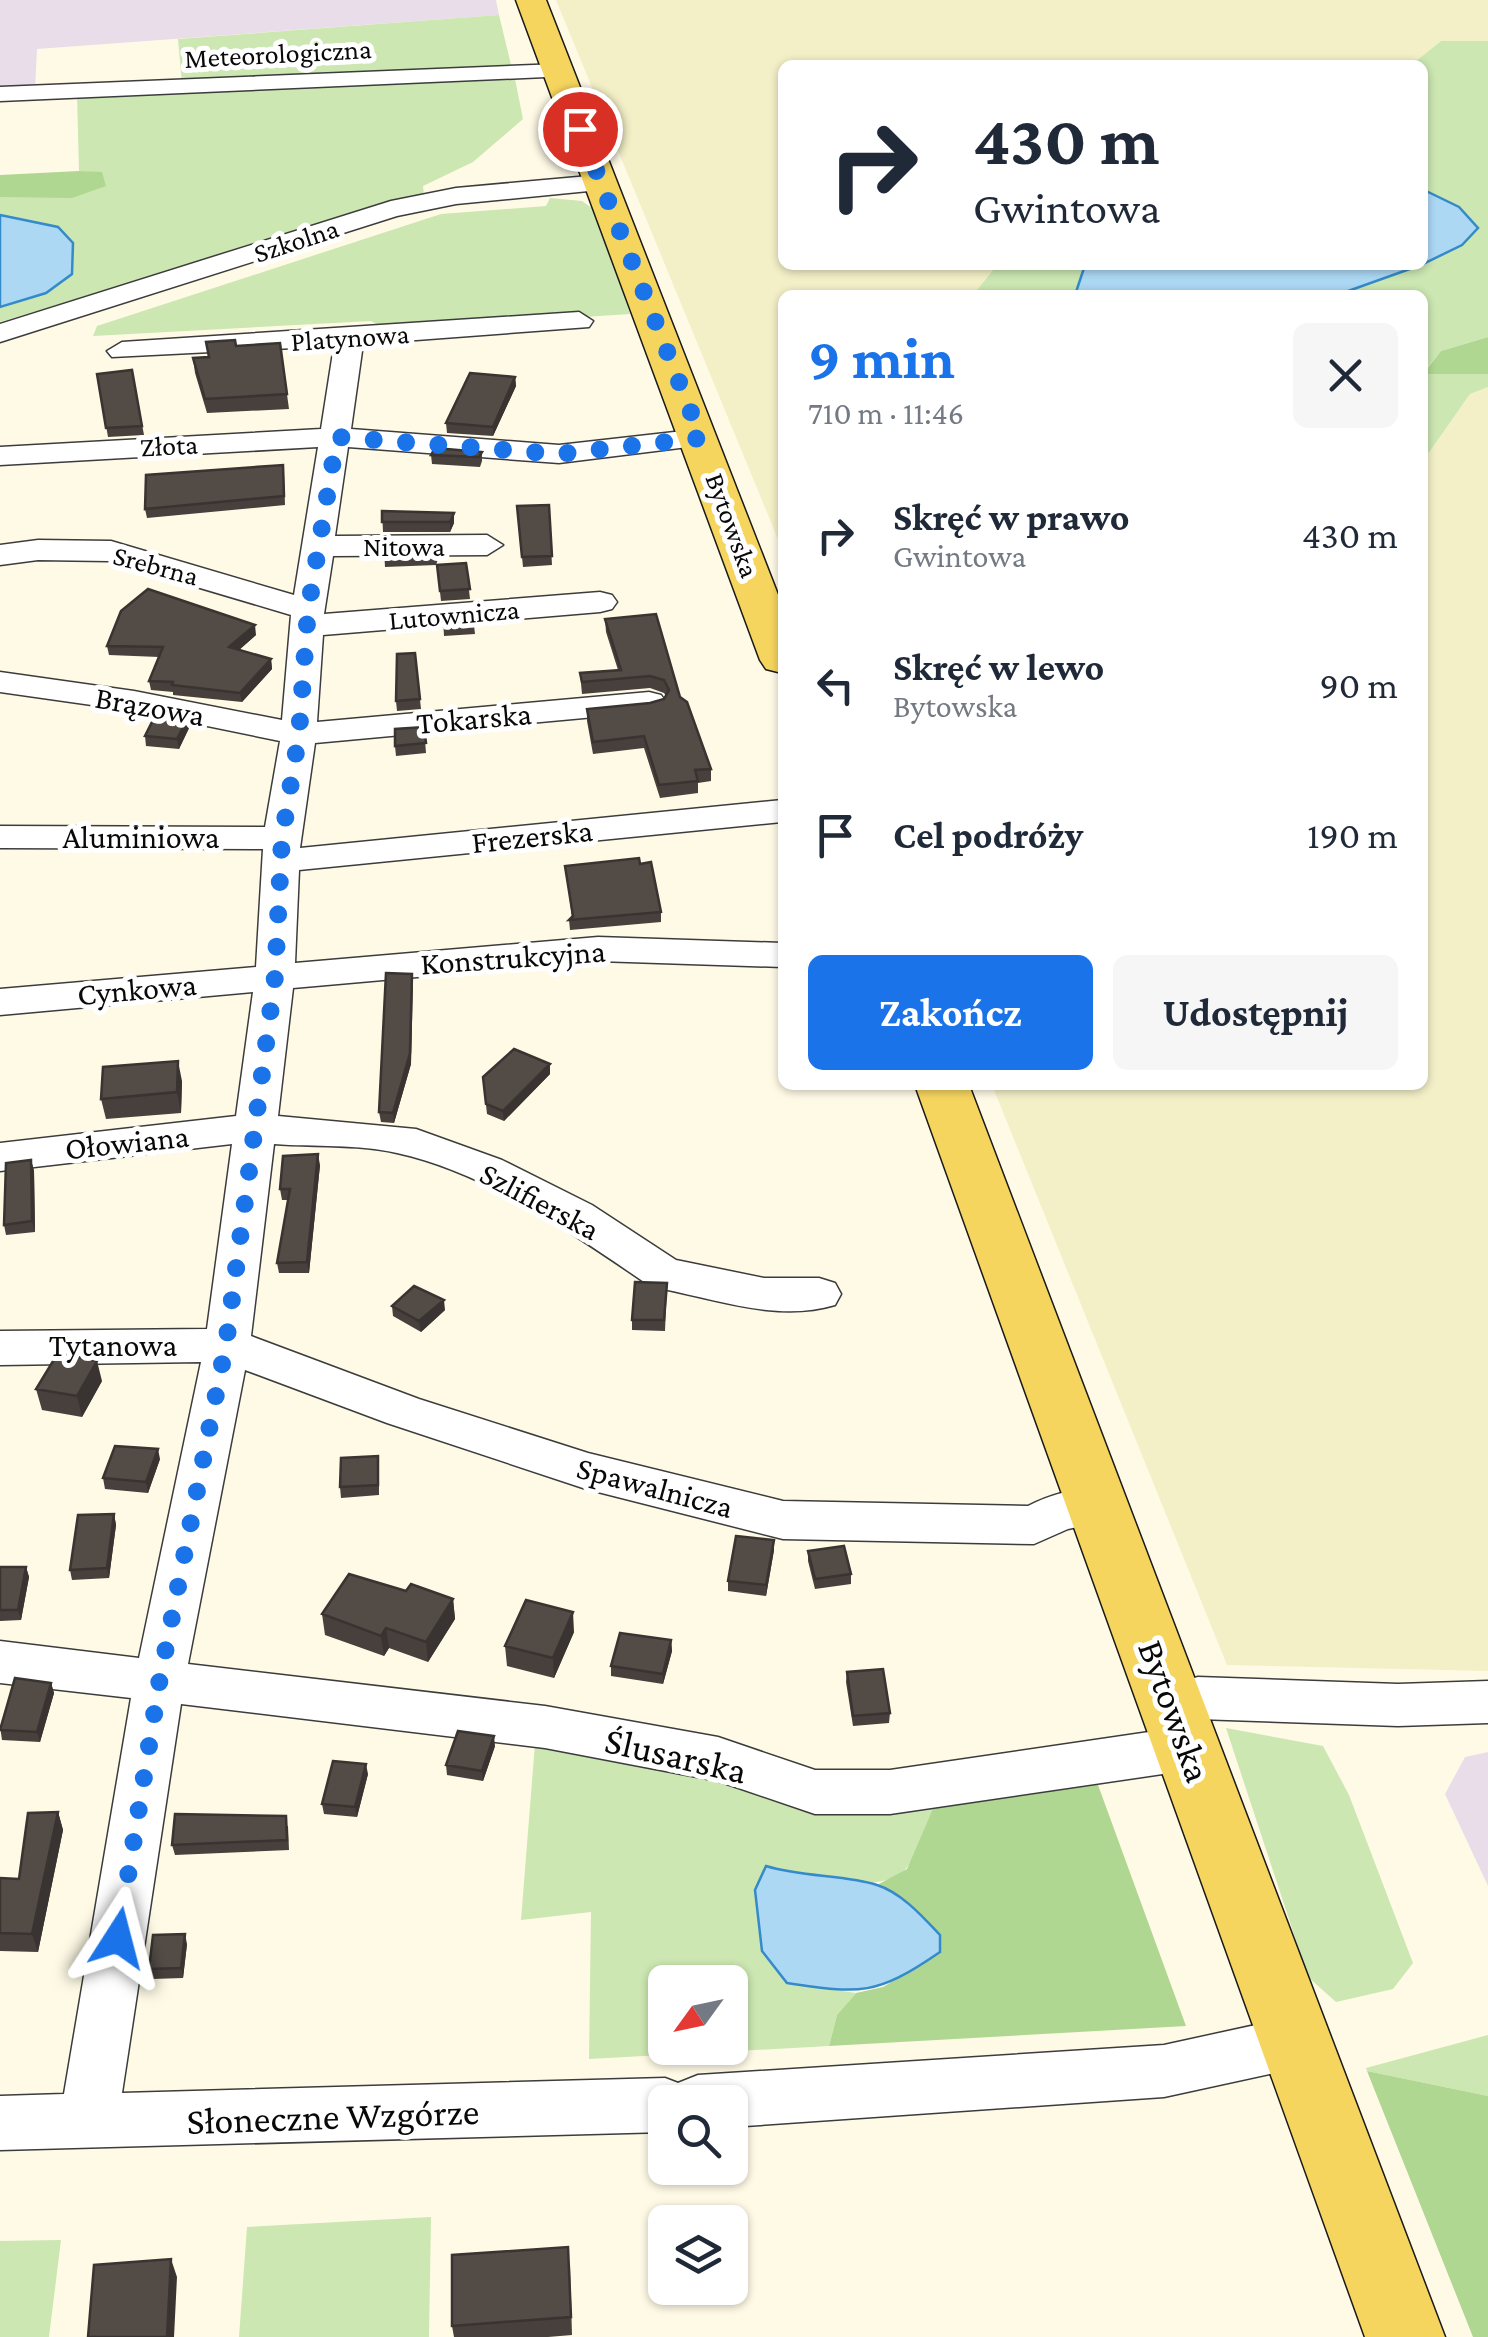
<!DOCTYPE html>
<html lang="pl">
<head>
<meta charset="utf-8">
<style>
  :root { --surface:#fff; --page:#f6f6f7; --text:#1f2937; --muted:#747a83; --accent:#1a73e8 }
  body { margin:0; font-family:"Crimson Pro",serif; background:var(--page); color:var(--text); height:100vh; display:flex; flex-direction:column; font-size:38px; white-space:nowrap }
  * { box-sizing:border-box; margin:0 }
  p { font-size:32px; color:var(--muted) }
  .icon { flex:none; width:55px; height:55px; fill:none; stroke:currentColor; stroke-width:2; stroke-linecap:round; stroke-linejoin:round }
  .map { position:relative; flex:1; overflow:hidden }
  .sheet { position:absolute; left:778px; top:290px; width:650px; height:800px; display:flex; flex-direction:column; background:var(--surface); border-radius:15px; box-shadow:0 2px 8px #0004 }
  .sheet>* { flex:none }
  .banner { position:absolute; left:778px; top:60px; width:650px; height:210px; border-radius:15px; box-shadow:0 2px 8px #0004; background:#fff; color:var(--text); overflow:hidden }
  .needle { width:65px; rotate:237deg }
  .buttons { position:absolute; left:648px; top:1965px; display:grid; gap:20px }
  .buttons a { display:grid; place-items:center; width:100px; height:100px; border-radius:15px; background:var(--surface); box-shadow:0 2px 8px #0004; font-size:50px }
  .pin { position:absolute; display:grid; place-items:center; width:85px; height:85px; color:#fff; margin:-42px; border:5px solid #fff; border-radius:50%; box-shadow:0 2px 10px #0007 }
  .me { position:absolute; width:110px; margin:-55px; rotate:9deg; stroke-linejoin:round; filter:drop-shadow(0 0 8px #0008) }
  .turn { display:flex; align-items:center; gap:35px; height:210px; padding:0 30px; font-size:45px }
  .turn .icon { width:130px; height:130px; stroke-width:2.5 }
  .turn b { display:block; font-size:70px; line-height:85px }
  .round { display:grid; place-items:center; flex:none; width:105px; height:105px; border-radius:15px; background:var(--page) }
  .headline { display:flex; align-items:center; justify-content:space-between; height:170px; padding:0 30px }
  h1 { font-size:60px; font-weight:700; line-height:75px; color:var(--accent) }
  .primary-button { display:flex; gap:20px; margin-top:auto; padding:20px 30px }
  .primary-button a { flex:1; height:115px; border-radius:15px; background:var(--accent); color:#fff; font-size:40px; font-weight:700; line-height:115px; text-align:center }
  .primary-button a+a { background:var(--page); color:var(--text) }
  ul { padding:0; list-style:none }
  li { display:flex; align-items:center; gap:30px; height:150px; padding:0 30px }
  li div { flex:1 }
  li b { display:block; font-size:38px }
  li em { font-style:normal }
  .map>svg:first-child { display:block }
  .industrial { fill:#e8dde9 }
  .farmland { fill:#f3f0c8 }
  .green { fill:#cce7b2; fill-rule:evenodd }
  .forest { fill:#afd792 }
  .water { fill:#acd8f4; stroke:#358aca; stroke-width:2.5 }
  .lines { fill:none; stroke-linecap:round; stroke-linejoin:round }
  .minor-casing { stroke:#3c3c3c; stroke-width:3 }
  .major-casing { stroke:#1a1a1a; stroke-width:3 }
  .minor { fill:#fff; fill-rule:evenodd }
  .major { fill:#f6d55e; fill-rule:evenodd }
  .wall { fill:#47403c }
  .shaded-wall { fill:#393431 }
  .building { fill:#524b46; stroke:#393431; stroke-width:2.5 }
  .route { stroke:#1a73e8; stroke-width:18; stroke-dasharray:0 32.4 }
  .labels { text-anchor:middle; stroke-width:10; stroke-linejoin:round; paint-order:stroke }
  .far-street-label { font-size:28px; fill:#090909; stroke:#fff }
  .street-label { font-size:32px; fill:#090909; stroke:#fff }
  .near-street-label { font-size:38px; fill:#090909; stroke:#fff }
</style>
</head>
<body>
<div class="map">
<svg width="1488" height="2337" viewBox="0 0 1488 2337">
  <rect width="100%" height="100%" fill="#fffae6"/>
  <path class="industrial" d="M0,0h496l3,15 -462,34 -2,40 -35,2z
    M1488,1752v134l-43,-92 20,-37z"/>
  <path class="farmland" d="M556,0h932v41h-47l-30,24h-629v200h215l-24,30h-191v254z
    M1488,387v1284l-261,-6 -235,-580h430l1,-624 47,-67z"/>
  <path class="green" d="M499,15l13,54 -330,15 -4,-45z
    M1441,41h47v296l-47,14 -18,22 -1,-78h-85l85,-30 40,-20 -3,-38 -36,-18 -1,-124h-11z
    M515,79l8,40 -50,43 -50,24 1,9 -424,127v-15l46,-14 26,-19 1,-31 -15,-16 -58,-12v-18h29l73,-24 -23,-2 -2,-77z
    M550,198l32,3 14,10 34,103 -243,16 -16,-9 -278,15 4,-10 344,-112 105,-8z
    M997,265h88l-10,30h-102z
    M1422,374h66v13l-18,7 -47,67z
    M1226,1728l97,18 26,49 64,168 -20,26 -57,13 -28,-25z
    M536,1731l403,64c-9,22 -17,52 -31,71 -23,33 -109,10 -142,1l-11,23 4,26 28,67 69,10 -19,22 -8,31 -240,13 2,-147 -70,8zM665,1982h65v66h-65z
    M1488,2035v61l-121,-25 -1,-3z
    M431,2217l-2,120h-190l8,-110z
    M61,2240l-12,97h-49v-96z"/>
  <path class="forest" d="M79,171l23,1 4,14 -34,12 -72,-1v-22z
    M1488,337v37h-65l18,-23z
    M1094,1774l92,252 -357,20 8,-31 19,-22 27,-6 37,-22 1,-50 -44,-30 30,-16 32,-74z
    M1367,2071l121,25v241h-15z"/>
  <path class="water" d="M1422,189l37,18 19,21 -16,17 -39,19z
    M0,215l58,12 15,16 -1,31 -26,19 -46,14z
    M1085,265h336l-84,30h-262z
    M766,1866c35,11 82,9 111,19 25,8 46,32 63,50v17c-64,44 -79,42 -153,31l-25,-32 -7,-61z"/>
  <g class="lines">
    <defs>
      <path id="minor" d="M559,64l12,7 -3,5 -568,25v-14z
        M600,175l9,2 4,6 -4,6 -153,15 -59,12 -397,126v-18l391,-123 65,-13z
        M579,312l14,9 -4,6 -226,17 -12,85 208,16 142,-16 15,9 -4,6 -153,19 -211,-16 -13,89 152,-1 16,10 -16,10 -154,1 -9,58 276,-22 12,3 5,7 -5,7 -12,3 -277,23 -6,87 332,-30 12,3 5,7 -5,7 -12,3 -334,31 -15,105 482,-48v22l-483,48 -4,93 303,-26 184,6v24l-184,-6 -305,27 -15,128 138,13 86,31 90,45 84,55 88,18h55l16,5 6,11 -6,11c-56,17 -117,-5 -172,-16l-16,-5c-75,-51 -159,-111 -250,-131 -39,-9 -83,-6 -123,-9l-23,192 168,63 169,54 195,48 245,5c26,-13 58,-22 87,-13l7,13 -7,13 -47,10 -34,15 -251,-5 -197,-50 -199,-66 -142,-53 -57,294 357,42 173,31 97,33h75l300,-44 18,7 8,15 -8,15 -18,7 -300,44h-75l-97,-33 -173,-33 -364,-44 -59,389 543,-15 13,5 20,-8 466,-30 128,-28 20,8 8,18 -8,18 -20,8 -128,28 -434,30v-25h-65v30l-665,18v-54l64,-2 67,-396 -131,-15v-42l139,17 62,-296 -201,3v-34l207,-2 25,-185 -232,27v-28l236,-27 17,-124 -253,23v-26l256,-22 7,-118 -263,-1v-22l265,1 15,-86 -146,-30 -134,-19v-20l134,19 148,29 9,-105 -182,-54 -71,-1 -38,5v-20l38,-5 73,1 183,54 24,-148 -318,18v-18l321,-18 13,-83 -222,11 -5,-6 15,-9z
        M1198,1677l200,7 90,-3v42l-90,3 -200,-7 -26,5 -18,-6 -8,-15 8,-15z"/>
      <path id="major" d="M516,0h30l236,605v68l-16,-4 -6,-9z
        M915,1085h54l476,1252h-80z"/>
    </defs>
    <use href="#minor" class="minor-casing"/>
    <use href="#major" class="major-casing"/>
    <use href="#minor" class="minor"/>
    <use href="#major" class="major"/>
  </g>
  <path class="wall" d="M280,343l9,66 -82,4 -12,-40 -2,-15 16,-1 27,-11z
    M132,370l12,65 -36,2 -11,-63z
    M515,377l1,9 -23,50 -46,-3 -1,-10z
    M482,452v9l-2,6 -48,-3 -1,-9z
    M284,474l1,31 -138,13 -2,-9z
    M549,505l3,60 -29,2 -6,-61z
    M382,511l72,12 -4,9h-67z
    M437,549l1,10 -2,6 -51,2 -1,-17z
    M466,563l4,36 -29,2 -4,-36z
    M473,616l2,18 -31,2 -1,-17z
    M605,619l75,78 31,72v12l-13,2v10l-38,5 -16,-50 -51,6 -6,-33v-12l63,-6 14,-4 2,-3 -2,-3 -14,-5 -68,6 -2,-21 38,-3 -12,-38z
    M256,635l-17,15 32,9 1,10 -30,33 -69,-7v-3l-22,-2 -2,-9 10,-24 -50,-2 -2,-9z
    M415,653l6,56 -24,2 -1,-10z
    M189,716l1,10 -11,23 -33,-3 -1,-10z
    M424,727l2,26 -30,3 -1,-10z
    M640,864l21,48v10l-91,8 -1,-10 3,-3 -7,-51z
    M413,984l-2,80 -17,59 -13,-1 -2,-10z
    M550,1074l-46,47 -17,-7 -4,-37z
    M182,1081l-1,32 -75,6 -5,-20z
    M31,1160l3,11 1,61 -29,3 -2,-10z
    M320,1165l-11,108h-30l-2,-10 11,-63h-6l-2,-11z
    M667,1283l-2,48 -33,-1v-10z
    M392,1306l53,4 -24,22 -28,-16z
    M102,1381l-20,36 -40,-7 -6,-21z
    M160,1459l-12,34 -43,-4 -2,-11z
    M379,1466v29l-38,3 -1,-11z
    M114,1514l2,11 -7,53 -37,2 -2,-10z
    M774,1550l-8,46 -38,-5v-10z
    M808,1551l43,23v10l-36,5 -7,-28z
    M0,1567h26l3,10 -8,43 -21,1z
    M406,1591l47,8 2,20 -27,43 -39,-14 -5,8 -59,-21 -3,-21z
    M574,1632l-20,46 -47,-12 -2,-20z
    M671,1640l1,11 -9,33 -52,-8v-10z
    M847,1672l43,41 -1,10 -36,3 -7,-44z
    M51,1683l3,10 -14,49 -38,-2 -2,-14z
    M495,1746l-12,35 -36,-6 -1,-10z
    M368,1774l-11,43 -33,-3 -2,-10z
    M58,1812l5,18 -25,122 -38,-1v-73l19,1z
    M288,1826l1,24 -114,5 -3,-10z
    M187,1944l-4,34 -31,1 -3,-10z
    M570,2265l2,70 -24,2h-94l-2,-11z"/>
  <path class="shaded-wall" d="M515,377l1,9 -23,50v-9z
    M454,513v10l-4,9v-10z
    M255,625l1,10 -25,22 -2,-10z
    M271,659l1,10 -30,33 -2,-9z
    M189,716l1,10 -11,23 -2,-10z
    M412,974l-1,90 -17,59 -1,-10z
    M178,1061l4,20 -1,32 -4,-21z
    M550,1064v10l-46,47 -1,-10z
    M318,1154l2,11 -11,108 -2,-11z
    M31,1160l3,11 1,61 -3,-11z
    M444,1300l1,10 -24,22 -2,-11z
    M97,1361l5,20 -20,36 -5,-21z
    M158,1449l2,10 -12,34 -2,-11z
    M114,1514l2,11 -7,53 -2,-10z
    M774,1540v10l-8,46v-11z
    M26,1567l3,10 -8,43 -3,-10z
    M453,1599l2,20 -27,43 -2,-20z
    M573,1612l1,20 -20,46 -1,-20z
    M386,1628l3,20 -5,8 -3,-20z
    M671,1640l1,11 -9,33v-10z
    M51,1683l3,10 -14,49 -3,-10z
    M494,1736l1,10 -12,35 -1,-10z
    M366,1764l2,10 -11,43 -2,-10z
    M58,1812l5,18 -25,122 -6,-18z
    M185,1934l2,10 -4,34 -2,-10z
    M171,2259l6,18 -3,60h-7z"/>
  <path class="building" d="M235,340l1,6 44,-3 7,51 -82,5 -12,-41 16,-1 -3,-15z
    M132,370l10,56 -36,2 -9,-54z
    M470,373l45,4 -22,50 -47,-4z
    M435,448l47,4 -3,5 -48,-2z
    M283,465l1,31 -139,13 1,-34z
    M549,505l3,51 -30,1 -5,-51z
    M382,511l72,2 -4,9h-68z
    M437,549l-2,6 -51,3v-8z
    M466,563l4,26 -30,2 -3,-26z
    M148,589l107,36 -26,22 42,12 -31,34 -68,-8 1,-3 -24,-1 14,-34 -56,-1 14,-35z
    M656,614l24,83 7,5 24,67 -16,1 3,11 -39,4 -15,-49 -51,6 -6,-33 63,-6 14,-4 5,-9 -5,-10 -14,-4 -68,6 -2,-9 41,-3 -16,-51z
    M473,616l1,8 -31,2v-7z
    M415,653l5,46 -24,2 1,-47z
    M158,710l31,6 -12,23 -32,-3z
    M424,727l2,16 -31,3v-17z
    M639,858l1,6 11,-2 10,50 -92,8 4,-4 -8,-50z
    M386,973l26,1 -2,79 -17,60 -14,-1z
    M514,1049l36,15 -47,47 -17,-7 -3,-27z
    M178,1061l-1,31 -76,7 2,-32z
    M318,1154l-11,108 -30,1 13,-74h-10l3,-33z
    M31,1160l1,61 -28,4 2,-62z
    M635,1282l32,1 -3,37h-32z
    M414,1286l30,14 -25,21 -27,-15z
    M58,1353l39,8 -20,35 -41,-7z
    M115,1446l43,3 -12,33 -43,-4z
    M378,1456v29l-38,2 1,-29z
    M114,1514l-7,54 -37,2 8,-55z
    M736,1536l38,4 -8,45 -38,-4z
    M844,1546l7,28 -36,5 -7,-28z
    M0,1567h26l-8,43h-18z
    M349,1574l57,17 5,-7 42,15 -27,43 -40,-14 -5,8 -59,-22z
    M526,1600l47,12 -20,46 -48,-12z
    M620,1633l51,7 -8,34 -52,-8z
    M883,1669l7,44 -37,3 -6,-44z
    M15,1678l36,5 -14,49 -37,-2z
    M458,1731l36,5 -12,35 -36,-6z
    M333,1761l33,3 -11,43 -33,-3z
    M58,1812l-26,122 -32,-1v-55l19,1 9,-66z
    M175,1814l111,2 1,24 -115,5z
    M185,1934l-4,34 -32,1 4,-34z
    M568,2247l3,70 -119,9v-71z
    M171,2259l-4,78h-79l6,-72z"/>
  <g class="lines">
    <path class="route" d="M118,1938l42,-260 66,-334 49,-367 7,-139 17,-104 9,-124 29,-173 222,17 142,-16 -121,-309"/>
  </g>
  <g class="labels">
    <g class="far-street-label">
      <text transform="translate(278 53) rotate(-3)" y="10">Meteorologiczna</text>
      <text transform="translate(296 240) rotate(-18)" y="10">Szkolna</text>
      <text transform="translate(350 337) rotate(-4)" y="10">Platynowa</text>
      <text transform="translate(169 445) rotate(-3)" y="10">Złota</text>
      <text transform="translate(733 525) rotate(70)" y="10">Bytowska</text>
      <text x="404" y="556">Nitowa</text>
      <text transform="translate(156 565) rotate(15)" y="10">Srebrna</text>
      <text transform="translate(454 614) rotate(-5)" y="10">Lutownicza</text>
    </g>
    <g class="street-label">
      <text transform="translate(150 706) rotate(10)" y="11">Brązowa</text>
      <text transform="translate(474 718) rotate(-5)" y="11">Tokarska</text>
      <text transform="translate(532 836) rotate(-6)" y="11">Frezerska</text>
      <text x="141" y="848">Aluminiowa</text>
      <text transform="translate(513 957) rotate(-4)" y="11">Konstrukcyjna</text>
      <text transform="translate(137 989) rotate(-5)" y="11">Cynkowa</text>
      <text transform="translate(127 1142) rotate(-6)" y="11">Ołowiana</text>
      <text transform="translate(540 1201) rotate(28)" y="11">Szlifierska</text>
      <text x="113" y="1356">Tytanowa</text>
      <text transform="translate(655 1487) rotate(15)" y="11">Spawalnicza</text>
    </g>
    <g class="near-street-label">
      <text transform="translate(1175 1711) rotate(70)" y="13">Bytowska</text>
      <text transform="translate(676 1755) rotate(13)" y="13">Ślusarska</text>
      <text transform="translate(333 2116) rotate(-2)" y="13">Słoneczne Wzgórze</text>
    </g>
  </g>
</svg>
<div class="buttons">
<a><svg class="needle" viewBox="-14 -14 28 28"><path d="M0-13l5 13h-10z" fill="#e53935"/><path d="M0 13l5-13h-10z" fill="#747a83"/></svg></a>
<a><svg class="icon" aria-label="search" viewBox="0 0 24 24"><circle cx="10" cy="10" r="6"/><path d="M15 15l6 6"/></svg></a>
<a><svg class="icon" aria-label="layers" viewBox="0 0 24 24"><path d="M12 4l9 5-9 5-9-5zM3 14l9 5 9-5"/></svg></a>
</div>
<div class="pin" style="left:580px;top:129px;background:#d93025"><svg class="icon" aria-label="arrive" viewBox="0 0 24 24"><path d="M6 21V4h12l-3 4 3 4H6"/></svg></div>
<svg class="me" style="left:118px;top:1938px" viewBox="-20 -20 40 40"><path d="M0-17L14 15 0 8-14 15z" fill="#1a73e8" stroke="#fff" stroke-width="4"/></svg>
<div class="banner">
<div class="turn"><svg class="icon" aria-label="right" viewBox="0 0 24 24"><path d="M7 20v-9h11M14 6l5 5-5 5"/></svg><div><b>430 m</b>Gwintowa</div></div>
</div>
<section class="sheet">
<div class="headline"><div><h1>9 min</h1><p>710 m · 11:46</p></div><a class="round"><svg class="icon" aria-label="close" viewBox="0 0 24 24"><path d="M6 6l12 12M18 6L6 18"/></svg></a></div>
<ul>
<li><svg class="icon" aria-label="right" viewBox="0 0 24 24"><path d="M7 20v-9h11M14 6l5 5-5 5"/></svg><div><b>Skręć w prawo</b><p>Gwintowa</p></div><em>430 m</em></li>
<li><svg class="icon" aria-label="left" viewBox="0 0 24 24"><path d="M17 20v-9H6M10 6l-5 5 5 5"/></svg><div><b>Skręć w lewo</b><p>Bytowska</p></div><em>90 m</em></li>
<li><svg class="icon" aria-label="arrive" viewBox="0 0 24 24"><path d="M6 21V4h12l-3 4 3 4H6"/></svg><div><b>Cel podróży</b></div><em>190 m</em></li>
</ul>
<div class="primary-button"><a>Zakończ</a><a>Udostępnij</a></div>
</section>
</div>
</body>
</html>
